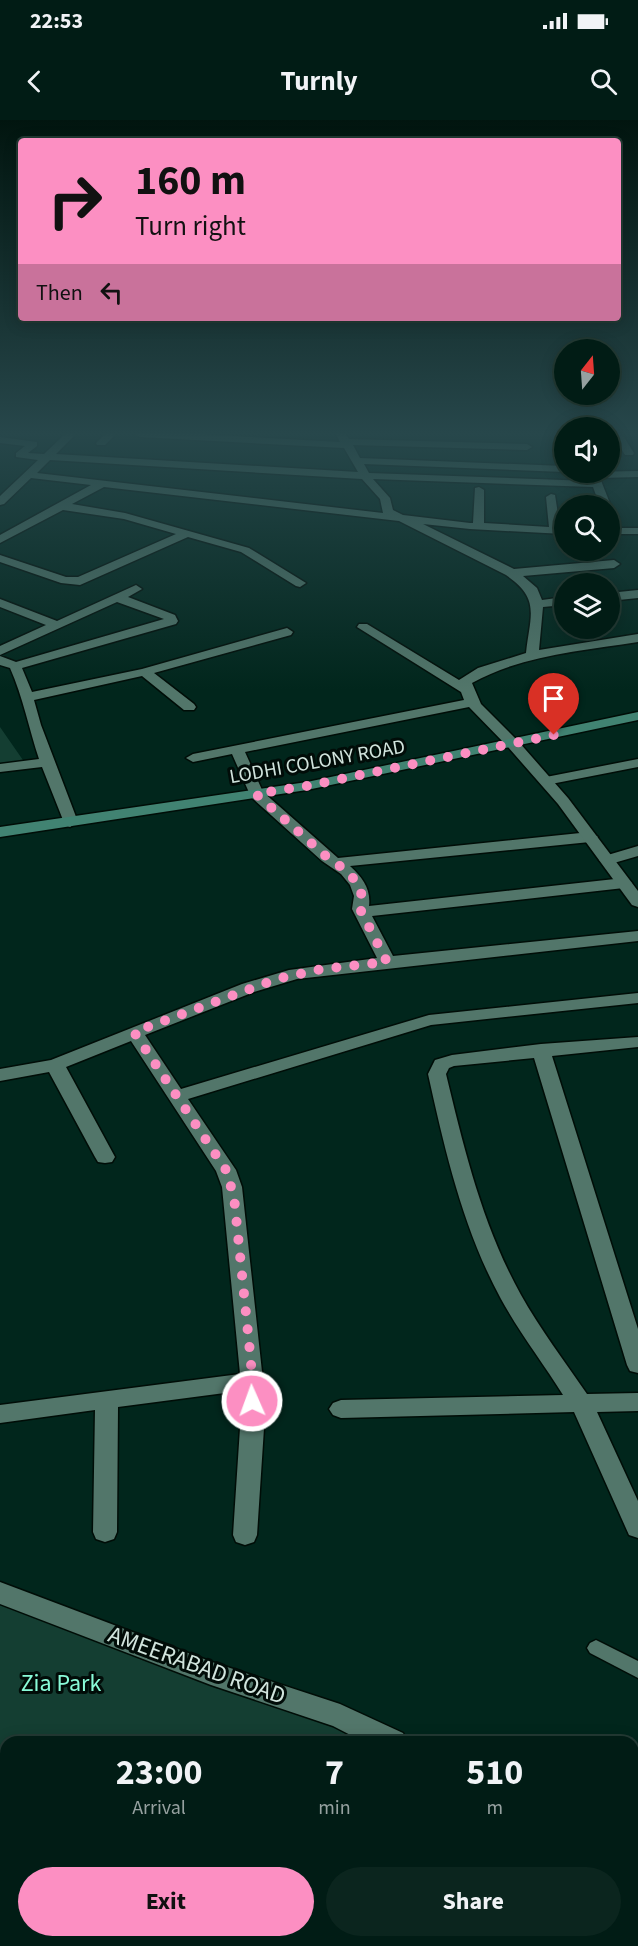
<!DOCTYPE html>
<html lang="en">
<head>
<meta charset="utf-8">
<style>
  :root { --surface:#011c15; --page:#0b251e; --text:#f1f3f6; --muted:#96a1a0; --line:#233a34; --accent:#fc8fc2 }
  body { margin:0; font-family:"Source Sans 3",sans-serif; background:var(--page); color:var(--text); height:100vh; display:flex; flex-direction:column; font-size:22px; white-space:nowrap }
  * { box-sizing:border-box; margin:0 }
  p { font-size:20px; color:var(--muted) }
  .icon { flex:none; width:33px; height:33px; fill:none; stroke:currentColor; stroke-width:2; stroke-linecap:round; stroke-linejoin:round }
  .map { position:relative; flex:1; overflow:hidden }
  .sheet { position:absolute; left:0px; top:1616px; width:639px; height:212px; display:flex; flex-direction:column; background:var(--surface); border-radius:18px 18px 0 0; box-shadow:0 3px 15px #0003,0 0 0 2px var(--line) }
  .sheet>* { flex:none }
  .hud { position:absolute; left:18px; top:18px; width:603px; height:183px; border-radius:6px; box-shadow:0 3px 15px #0003,0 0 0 2px var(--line); background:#fc8fc2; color:#111; overflow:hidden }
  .needle { width:39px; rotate:17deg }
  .buttons { position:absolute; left:554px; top:219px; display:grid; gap:12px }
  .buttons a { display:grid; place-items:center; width:66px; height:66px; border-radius:50%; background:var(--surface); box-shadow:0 3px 15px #0003,0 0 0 2px var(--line); font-size:30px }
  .pin { position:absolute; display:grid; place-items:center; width:51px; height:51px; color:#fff; margin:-62px -26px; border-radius:50% 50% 50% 0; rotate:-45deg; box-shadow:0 0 6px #0007 }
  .pin .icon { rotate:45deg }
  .me { position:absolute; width:66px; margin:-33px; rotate:358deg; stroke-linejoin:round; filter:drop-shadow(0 0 4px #0008) }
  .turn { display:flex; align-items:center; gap:21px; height:126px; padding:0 18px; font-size:27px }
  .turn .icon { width:78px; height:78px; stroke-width:2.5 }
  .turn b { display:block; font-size:42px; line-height:51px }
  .then { display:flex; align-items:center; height:57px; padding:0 18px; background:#0003; gap:12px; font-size:22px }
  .eta { display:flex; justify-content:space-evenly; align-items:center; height:102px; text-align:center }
  .eta b { font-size:36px; font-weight:700; line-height:42px }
  .action { display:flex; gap:12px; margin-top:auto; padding:12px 18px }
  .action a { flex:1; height:69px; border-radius:36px; background:var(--accent); color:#111; font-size:24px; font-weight:700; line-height:69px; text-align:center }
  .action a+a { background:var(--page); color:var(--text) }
  .status { display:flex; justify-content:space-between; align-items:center; height:42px; padding:0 30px; background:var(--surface); direction:ltr }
  .status svg { height:16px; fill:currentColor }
  header { display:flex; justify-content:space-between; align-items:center; height:78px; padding:0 18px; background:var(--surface); font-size:27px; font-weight:700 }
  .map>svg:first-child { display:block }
  .green { fill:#143e32 }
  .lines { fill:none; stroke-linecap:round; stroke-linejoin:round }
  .service-casing { stroke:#000d07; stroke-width:3 }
  .minor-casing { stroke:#000d07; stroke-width:3 }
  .tertiary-casing { stroke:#000d07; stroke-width:3 }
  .secondary-casing { stroke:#000d07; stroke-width:3 }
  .service { fill:#52766a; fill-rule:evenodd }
  .minor { fill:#52766a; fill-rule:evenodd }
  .tertiary { fill:#52766a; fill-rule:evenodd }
  .secondary { fill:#418372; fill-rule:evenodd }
  .route { stroke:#fc8fc2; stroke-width:10; stroke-dasharray:0 18 }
  .labels { text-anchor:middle; stroke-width:6; stroke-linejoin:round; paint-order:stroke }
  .street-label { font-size:20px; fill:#d1e4dd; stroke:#010c08 }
  .near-street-label { font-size:24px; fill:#d1e4dd; stroke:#010c08 }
  .near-park-label { font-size:24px; fill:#89fbd8; stroke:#010c08 }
</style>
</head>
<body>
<div class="status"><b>22:53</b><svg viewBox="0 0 49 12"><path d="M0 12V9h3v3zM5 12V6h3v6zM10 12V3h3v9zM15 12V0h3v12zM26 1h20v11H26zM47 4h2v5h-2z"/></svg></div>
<header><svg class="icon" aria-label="back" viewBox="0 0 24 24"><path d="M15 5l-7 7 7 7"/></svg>Turnly<svg class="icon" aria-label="search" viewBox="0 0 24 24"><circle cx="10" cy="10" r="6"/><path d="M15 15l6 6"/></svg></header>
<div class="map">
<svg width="638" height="1826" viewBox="0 0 638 1826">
  <rect width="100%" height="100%" fill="#01261c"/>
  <path class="green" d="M0,607l25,36 -25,3z
    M0,1479l351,132 21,10 -366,1v171l-6,-3z
    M633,1711l5,1v114h-559l-11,-5h565z"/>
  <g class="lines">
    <defs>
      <path id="service" d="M596,1520l42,21v17l-48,-25 -3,-5 3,-5z"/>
      <path id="minor" d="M65,314h11l-20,20 302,18 -14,-24 -204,-11 -5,-3h63l142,8 -4,-8h10l3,5 178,5 5,3 -5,3 -174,-5 7,13 204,8v6l-200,-8 5,9 221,8 -1,-9 49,-1v6l-38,1 11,28 -2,3v-3h-9l-7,-19 -220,-8 17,19 3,12 10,5 67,8h3l2,-35 4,-1 5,3v33l65,4 -3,-30 5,-3 4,1 5,32 4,1v6l-94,-5 -47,-5 91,45 100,-9 6,4 -6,4 -91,8 14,12 5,12 22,-3v8l-21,2 -4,43 99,-16v8c-56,9 -116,13 -166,41l9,21 37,37 2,3 -2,3h-10l-39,-40 -224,45 18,40 75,66 252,-26 8,5 -8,5 -240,24c13,12 21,23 19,40l255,-28 8,5 -8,5 -252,28 21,40 245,-25v10l-341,38 -43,13 -109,43 36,54 248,-74 209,-22v10l-207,22 -243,74 48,71 6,17 21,194 1,47 -7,107 -3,7 -9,3 -9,-3 -3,-7 7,-107v-37l-122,16 -1,125 -3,7 -9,3 -9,-3 -3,-7 2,-122 -95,13v-18l240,-31 -18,-187 -6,-16 -85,-130 -65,26 49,90 -3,5 -7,1 -7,-1 -3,-5 -46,-85 -49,9v-12l51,-9 191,-76 47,-14 88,-12 -25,-49 2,-13 -4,-11 -9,-11 -19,-13 -71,-64 -19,-43 -39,8 -7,-4 7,-4 271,-54 -3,-8 -104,-65 2,-3h8l92,56 19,-12 48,-15c4,-38 15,-54 -20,-78l-107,-54 -295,-34 -32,17 53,9 124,35 57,35 -6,4 -4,-1 -55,-34 -53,-15 -108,48 -19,-2 -61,-21v-7l66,22h12l98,-43 -52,-15 -61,-9 -63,33v-8l91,-50 -60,-7 -27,26 -4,1v-9l38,-36 -22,-3v-4l9,-7 -25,-3v-6l37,5v4l-9,7 16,1zM50,340l312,19 18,20 3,14 -346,-40z
        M105,314h11l-11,11h-8l-1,-2z
        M553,314h10l1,11 -4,-1z
        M612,314h10l12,19 -1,2h-8z
        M609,408h29v6h-29z
        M136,465l6,4 -14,8 47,18 3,6 -2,3 -154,44 10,24 110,-23 145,-41 6,4 -2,3 -137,38 40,31 2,3 -2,3h-10l-42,-34 -108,24 7,25 37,97 -8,5 -5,-2 -23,-58 -42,5v-8l39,-5c-10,-30 -16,-62 -29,-91l-10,-3v-9l16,6 148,-43 -47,-17 -117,53v-9l46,-21 -46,-18v-8l57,22z
        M638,470v8l-29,3v-8z
        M638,639v8l-92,18 -7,-4 7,-4z
        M638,726v10l-31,9 -8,-5 2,-3z
        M638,917v10l-86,9 86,273v44l-8,-2 -3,-6 -93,-307 -80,8 -5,2 -3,6c18,75 37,153 75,221 19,34 44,67 66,99l51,-1v18l-41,1 41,89v37l-9,-3 -55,-123 -233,6 -8,-3 -4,-6 4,-6 8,-3 222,-5c-20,-32 -44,-63 -62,-96 -38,-70 -56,-148 -73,-225l7,-14 17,-5 89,-11z
        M0,1785l6,3v30l-6,-2z
        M30,1821h39l2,5h-39z"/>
      <path id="tertiary" d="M513,620l5,1 50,57 70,93v16l-6,-2 -74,-101 -50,-57 -2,-3z
        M0,1462l212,80 128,42 63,29 4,9h-43l-31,-16 -122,-41 -211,-81z
        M633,1687l5,1v28l-5,-1z"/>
      <path id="secondary" d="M638,592v8l-331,70 -307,47v-10l307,-45z"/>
    </defs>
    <use href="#service" class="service-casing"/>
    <use href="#minor" class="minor-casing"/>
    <use href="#tertiary" class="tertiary-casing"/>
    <use href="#secondary" class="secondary-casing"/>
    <use href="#service" class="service"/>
    <use href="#minor" class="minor"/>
    <use href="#tertiary" class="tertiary"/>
    <use href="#secondary" class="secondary"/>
  </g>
  <linearGradient id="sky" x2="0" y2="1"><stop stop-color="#01150f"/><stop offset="0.55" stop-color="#27474b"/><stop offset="1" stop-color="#27474b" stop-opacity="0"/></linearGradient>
  <rect width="638" height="570" fill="url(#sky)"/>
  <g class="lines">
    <path class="route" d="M252,1281l-1,-39 -17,-165 -8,-27 -92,-138 143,-53 45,-10 65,-7 -27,-53 2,-13 -4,-12 -11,-13 -19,-13 -72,-64 51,-8 247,-51"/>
  </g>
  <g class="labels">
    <g class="street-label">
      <text transform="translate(317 641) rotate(-10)" y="7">LODHI COLONY ROAD</text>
    </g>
    <g class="near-street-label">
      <text transform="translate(197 1545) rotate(20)" y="8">AMEERABAD ROAD</text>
    </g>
    <g class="near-park-label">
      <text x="61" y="1571">Zia Park</text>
    </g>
  </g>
</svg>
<div class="buttons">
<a><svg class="needle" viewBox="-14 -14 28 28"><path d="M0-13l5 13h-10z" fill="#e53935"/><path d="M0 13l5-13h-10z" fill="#96a1a0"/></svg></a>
<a><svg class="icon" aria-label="sound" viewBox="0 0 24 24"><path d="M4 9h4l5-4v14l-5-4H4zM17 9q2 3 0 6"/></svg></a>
<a><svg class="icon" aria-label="search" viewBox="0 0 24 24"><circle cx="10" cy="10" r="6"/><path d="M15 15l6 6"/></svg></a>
<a><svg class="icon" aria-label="layers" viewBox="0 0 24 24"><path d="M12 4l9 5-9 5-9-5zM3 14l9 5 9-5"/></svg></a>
</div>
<div class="pin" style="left:554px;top:615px;background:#d93025"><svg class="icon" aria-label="arrive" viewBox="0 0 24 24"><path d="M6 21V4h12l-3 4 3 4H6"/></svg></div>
<svg class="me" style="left:252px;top:1281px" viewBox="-20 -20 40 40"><circle r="17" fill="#fc8fc2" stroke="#fff" stroke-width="3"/><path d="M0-11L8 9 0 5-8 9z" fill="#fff"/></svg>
<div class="hud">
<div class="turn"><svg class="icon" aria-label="right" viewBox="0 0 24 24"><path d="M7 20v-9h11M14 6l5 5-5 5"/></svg><div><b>160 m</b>Turn right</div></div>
<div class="then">Then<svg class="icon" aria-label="left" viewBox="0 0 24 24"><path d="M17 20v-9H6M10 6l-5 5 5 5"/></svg></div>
</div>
<section class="sheet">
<div class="eta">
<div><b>23:00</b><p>Arrival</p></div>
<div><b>7</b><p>min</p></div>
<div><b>510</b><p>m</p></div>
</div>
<div class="action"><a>Exit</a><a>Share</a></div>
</section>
</div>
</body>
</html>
